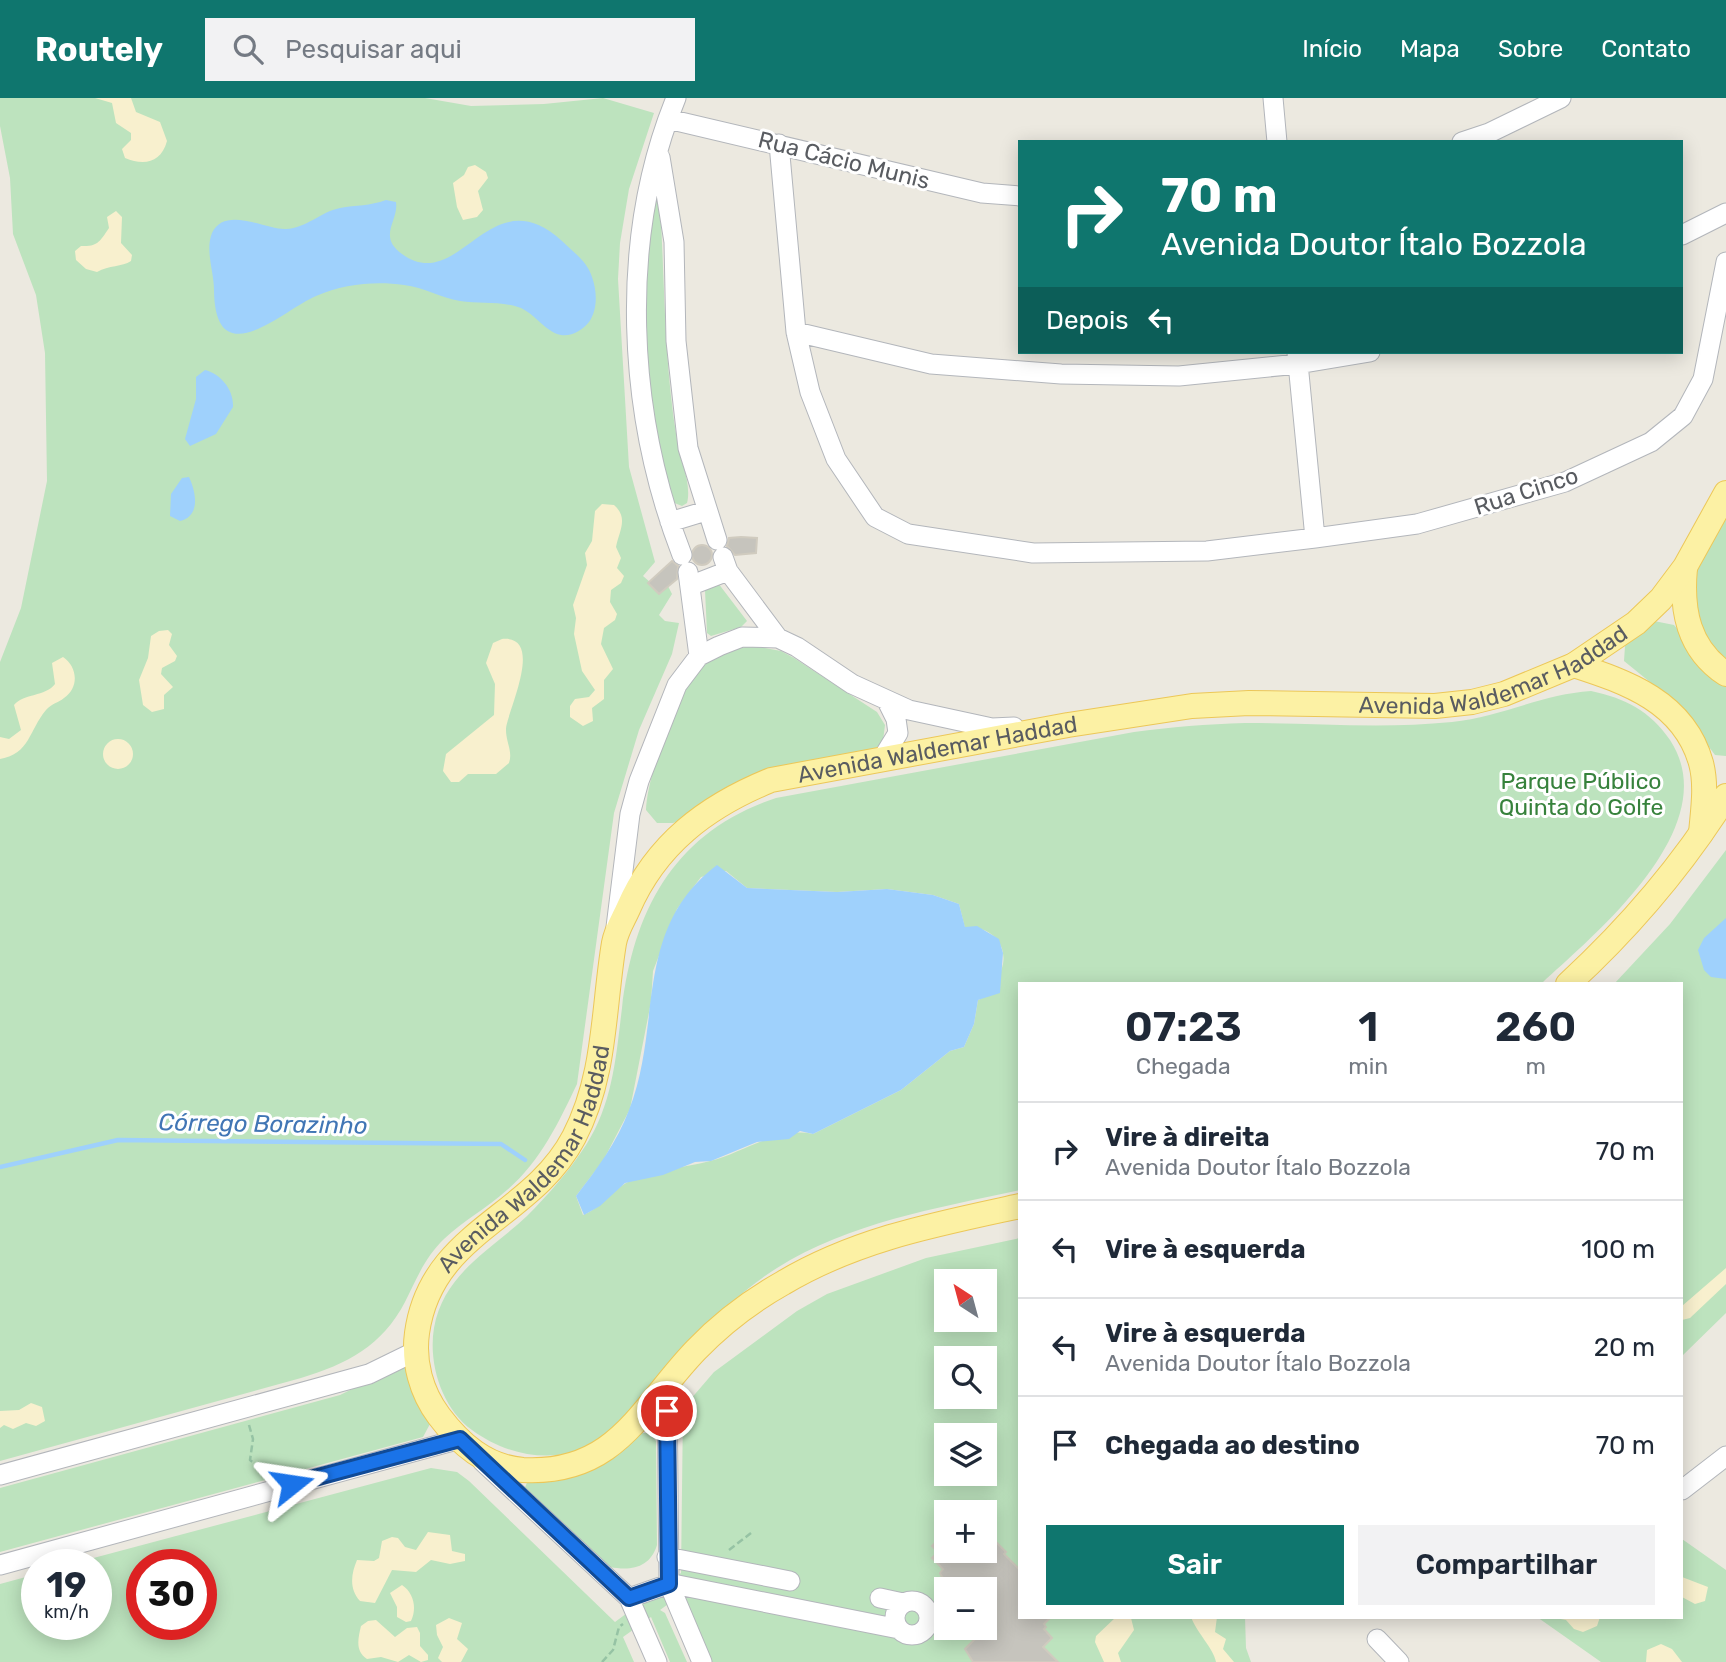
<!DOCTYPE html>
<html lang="pt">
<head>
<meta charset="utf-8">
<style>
  :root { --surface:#fff; --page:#f2f2f3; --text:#1f2937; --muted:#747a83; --line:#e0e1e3; --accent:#0f766e }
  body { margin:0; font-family:Rubik,sans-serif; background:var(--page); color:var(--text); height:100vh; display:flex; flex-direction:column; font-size:26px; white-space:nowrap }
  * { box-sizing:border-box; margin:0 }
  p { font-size:23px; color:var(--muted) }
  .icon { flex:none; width:38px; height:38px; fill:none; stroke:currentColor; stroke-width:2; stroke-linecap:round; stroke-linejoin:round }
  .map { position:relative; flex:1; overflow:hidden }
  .panel { position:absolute; left:1018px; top:884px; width:665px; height:637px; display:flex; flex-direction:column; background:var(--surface); border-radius:0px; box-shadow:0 4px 18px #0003 }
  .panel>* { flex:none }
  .top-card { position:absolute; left:1018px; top:42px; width:665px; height:214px; border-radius:0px; box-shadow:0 4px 18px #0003; background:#0f766e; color:#fff; overflow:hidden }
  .needle { width:46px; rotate:324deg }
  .tools { position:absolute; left:934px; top:1171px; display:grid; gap:14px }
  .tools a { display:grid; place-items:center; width:63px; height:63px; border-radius:0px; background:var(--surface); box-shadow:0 4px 18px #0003; font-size:35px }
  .speed { position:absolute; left:21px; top:1451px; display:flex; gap:14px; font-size:35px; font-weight:700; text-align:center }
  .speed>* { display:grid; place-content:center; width:91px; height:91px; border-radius:50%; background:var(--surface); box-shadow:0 4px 18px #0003; line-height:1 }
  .speed small { font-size:18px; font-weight:400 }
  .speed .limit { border:10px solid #d22; background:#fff; color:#111 }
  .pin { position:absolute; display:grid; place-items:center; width:60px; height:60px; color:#fff; margin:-30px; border:4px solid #fff; border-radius:50%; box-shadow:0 2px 7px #0007 }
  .me { position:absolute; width:77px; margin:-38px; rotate:75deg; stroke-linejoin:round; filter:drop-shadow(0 0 5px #0008) }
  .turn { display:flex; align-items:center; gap:24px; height:147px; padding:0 28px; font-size:32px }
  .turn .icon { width:91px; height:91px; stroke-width:2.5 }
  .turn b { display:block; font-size:49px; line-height:60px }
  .then { display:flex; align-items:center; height:66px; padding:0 28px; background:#0003; gap:14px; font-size:26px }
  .eta { display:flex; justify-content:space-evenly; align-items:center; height:119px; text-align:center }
  .eta b { font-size:42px; font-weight:600; line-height:49px }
  .cta { display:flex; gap:14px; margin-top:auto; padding:14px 28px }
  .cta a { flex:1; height:80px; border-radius:0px; background:var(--accent); color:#fff; font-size:28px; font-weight:600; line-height:80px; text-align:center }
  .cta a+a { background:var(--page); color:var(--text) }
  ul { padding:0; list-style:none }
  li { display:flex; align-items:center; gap:21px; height:98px; padding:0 28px; border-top:2px solid var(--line) }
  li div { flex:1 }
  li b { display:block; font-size:26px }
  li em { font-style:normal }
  header { display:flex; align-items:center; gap:42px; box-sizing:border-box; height:98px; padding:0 35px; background:var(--accent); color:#fff }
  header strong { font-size:33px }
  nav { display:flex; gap:38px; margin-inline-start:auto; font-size:24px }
  .search { width:490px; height:63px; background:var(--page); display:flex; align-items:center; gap:18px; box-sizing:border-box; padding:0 24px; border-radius:0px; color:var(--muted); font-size:26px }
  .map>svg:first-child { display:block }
  .green { fill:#bde3be; fill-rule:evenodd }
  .sand { fill:#f8f0ce }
  .water { fill:#9fd1fc }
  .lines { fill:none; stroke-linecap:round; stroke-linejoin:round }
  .stream { stroke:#9fd1fc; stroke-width:4.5 }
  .building { fill:#c6c4bd; stroke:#d0cbbf; stroke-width:2 }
  .minor-casing { stroke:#b3b6bb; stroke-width:21 }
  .major-casing { stroke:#ecc758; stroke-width:26 }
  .path { stroke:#96c3a4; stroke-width:2.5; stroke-dasharray:7 3.5; stroke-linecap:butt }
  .minor { stroke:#fff; stroke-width:19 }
  .major { stroke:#fcf1a4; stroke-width:24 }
  .route-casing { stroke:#114b97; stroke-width:18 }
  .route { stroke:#1a73e8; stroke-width:12 }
  .labels { text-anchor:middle; stroke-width:6; stroke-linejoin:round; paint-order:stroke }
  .street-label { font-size:23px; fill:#595c61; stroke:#fff }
  .park-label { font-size:23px; fill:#37823c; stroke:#fff }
  .water-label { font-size:24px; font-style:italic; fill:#4176b5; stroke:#fff }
</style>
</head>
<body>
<header>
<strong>Routely</strong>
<div class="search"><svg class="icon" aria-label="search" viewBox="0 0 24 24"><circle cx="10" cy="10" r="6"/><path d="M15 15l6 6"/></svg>Pesquisar aqui</div>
<nav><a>Início</a><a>Mapa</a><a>Sobre</a><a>Contato</a></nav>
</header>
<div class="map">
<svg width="1726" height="1564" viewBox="0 0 1726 1564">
  <rect width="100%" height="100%" fill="#ece9e0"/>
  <path class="green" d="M0,0h425l46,8 73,-2 59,-6 51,15 -25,76 -9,54 -2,36 11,188 26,95 -12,14 15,13 8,-7 6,12 -13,21 6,6 14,2 -7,31 -33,76 -25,83 -37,271c-18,38 -37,78 -70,106 -20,18 -44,31 -63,49 -19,18 -28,41 -39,63 -23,44 -58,62 -104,76l-301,83v-799l21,-54 26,-127 -2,-128 -9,-58 -23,-61 -3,-56 -10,-52z
    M659,90c6,84 4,169 18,252 3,19 15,44 10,63l-5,3 -10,-4c-23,-75 -33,-194 -25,-272 2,-14 8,-28 12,-42z
    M1726,421v140c-27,-17 -40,-63 -29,-93 7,-16 19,-32 29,-47z
    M718,485l29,38 -6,6 -30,9 -4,-3 -2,-43z
    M1654,523l20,4 52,59v72l-11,-1 -38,-51 -53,-43 1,-15z
    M753,548l28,5 13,7 83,54 8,13 -2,16 -7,7 -203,75h-16l-11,-13c1,-35 33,-128 62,-148 12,-9 31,-15 45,-16z
    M1591,593c34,7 59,20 79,49 56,85 -71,191 -128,243l-522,1v206c-82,18 -170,32 -243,78 -51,32 -89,78 -129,122 -13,15 -27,36 -43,47 -40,29 -94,22 -133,-7 -30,-22 -44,-66 -38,-102 10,-55 56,-77 93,-112 21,-21 43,-46 59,-71 27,-42 30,-89 36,-137 12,-100 54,-177 154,-210l358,-66c37,-5 73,-8 111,-9 69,0 138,6 207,-1 48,-5 91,-28 139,-31zM726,773l21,17 90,4 50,-3 46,6 26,9 6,24c21,-3 42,12 38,36 -2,10 -9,22 -14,31l-11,5 -4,24 -10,23 -14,4 -49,39 -88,44c-35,-8 -70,19 -103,27 -26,7 -59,9 -84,22 -15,8 -25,25 -43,32l-7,-19 27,-35 27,-52 21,-107 2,-31 24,-62 24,-32z
    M1726,752v463l-44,43v-372h-68l56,-60z
    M1020,1140v379h225l1,31 5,14h-539l-30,-68 -22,16 5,3 22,49h-17l-19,-45 -28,20 11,25h-634v-78l37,-10v50h59v-60h-25l360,-96 26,4 12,9 146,141 66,-49 2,-165 31,-36 83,-61 30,-17 99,-36zM947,1183h38v39h-38zM947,1260h38v38h-38zM947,1337h38v39h-38zM947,1414h38v38h-38zM142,1466h59v60h-59zM947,1491h38v39h-38z
    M401,1267l7,5 22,54 -7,13 -423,115v-64l340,-93z
    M640,1335h10l6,8 1,104c-7,23 -26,26 -47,22l-86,-77 4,-10z
    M1682,1441l44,31v92h-125l-64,-45h145z"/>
  <path class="sand" d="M95,0h36l5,14 24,10 7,19c-6,22 -23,25 -42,17l-3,-9 9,-9v-7l-15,-10 -4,-20z
    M475,67l11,7 2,6 -10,13 5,19 -6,7 -14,3 -6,-13 -4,-24 11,-8 4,-8z
    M116,113l6,6 -1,26 11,12 -1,6c-9,6 -22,4 -34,11l-11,-3 -10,-9 -1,-9 6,-5c17,1 19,-5 28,-18l-2,-11z
    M602,406l12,1c15,13 5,26 2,42l5,11 -4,10 7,8 -3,7 -10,7 -1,12 7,12 -2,6 -11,8 -3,16 12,25 -9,11v19l-12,9 1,13 -10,5 -13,-9v-11l5,-7 14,-2 6,-7 -13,-19 -8,-37 2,-16 -3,-13 14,-40 -2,-12 7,-12 3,-30z
    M168,532l4,4 -3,11 8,11 -2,5 -13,7 -1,6 12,13 -9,8v14l-12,3 -9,-7 -4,-25 9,-22 3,-22 8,-5z
    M502,541c45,-4 3,77 4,91 0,12 7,22 3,33l-13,11h-28l-9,8h-8l-8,-11 3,-17 48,-39 1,-31 -9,-21 7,-20z
    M63,559c14,9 17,30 1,41 -6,5 -12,5 -18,12 -17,20 -16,44 -46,49v-22l9,2 12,-9 -7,-25c10,-12 31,-8 41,-21l-3,-21z
    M103 656a15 15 0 1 1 30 0a15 15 0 1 1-30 0Z
    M1726,1170v16l-36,34 -8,2v-14z
    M31,1305l11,4 3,14 -9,5 -10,-3 -13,6 -9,-4 -4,3v-17l19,-1z
    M428,1434l22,3 2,16 13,3v7l-15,3 -19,-4 -15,12 -24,-2 -17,33 -15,-2c-11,-12 -9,-27 -3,-41l17,1 5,-3 3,-17 10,-4 6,1 7,9 11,3z
    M1682,1479l26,10 -3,14 -10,3 -13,-7z
    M402,1487c12,8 15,24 9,36l-5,1 -9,-5v-10l-7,-14z
    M1116,1519l15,1 3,12 -16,23 3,9h-17l-9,-20 1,-6z
    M1191,1519h26l-2,15 11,7 -3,10 11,13h-18c-2,-13 -19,-29 -25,-45z
    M1550,1519h50l-3,9 -14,6 -9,-3 -8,-9z
    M449,1520l13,5 -5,16 11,10 -7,13h-19l-4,-4 5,-11 -6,-12 -1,-10z
    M376,1522l19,17 12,-9 10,-1 3,6v13l8,9v5l-7,2 -12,-7 -11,7 -17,-5 -14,2c-12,-8 -9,-20 -6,-33l7,-5z
    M1661,1546l11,5 10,13h-36l1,-12z"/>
  <path class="water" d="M386,102l10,2c3,19 -19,34 6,52 58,42 87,-79 160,-13 11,11 25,20 30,36 5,14 6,32 -3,45 -6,8 -18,15 -28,13 -16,-3 -27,-23 -43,-28 -19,-6 -39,-3 -58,-6 -19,-3 -36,-14 -56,-16 -29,-4 -60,-1 -88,11 -33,14 -101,81 -102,-6 0,-18 -9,-40 -2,-57 13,-28 54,-3 74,-4 21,-1 34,-17 54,-21 16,-3 30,-2 46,-8z
    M205,272c16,4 29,20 28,37l-17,27 -26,12 -5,-7 11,-40v-22z
    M189,379c7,15 12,39 -9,44l-10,-5 1,-22 11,-16z
    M717,767l30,23 90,4 50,-3 46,6 26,9 6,23 12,-1 22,13 4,14 -3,40 -22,7 -4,24 -10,23 -14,4 -49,39 -88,44 -13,-3 -11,8 -32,3 -46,19 -16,1 -32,13 -38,8 -25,23 -16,9 -8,-19c21,-27 41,-54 53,-86 34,-85 3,-181 88,-245z
    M1726,820v61l-15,-2 -7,-7 -6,-20 6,-12z"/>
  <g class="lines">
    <path class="stream" d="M0,1069l118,-27 383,4 24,16"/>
  </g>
  <path class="building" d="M741,439l16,1 -1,15 -21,2 -8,-9 2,-8z
    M692 457a10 10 0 1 1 20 0a10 10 0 1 1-20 0Z
    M672,463l6,5 -1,13 -18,15 -11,-11z
    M947,1433v19h38v-19l21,21 -2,2 16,16v47h31l-7,7 2,3 -2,2 8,9 -9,9 15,15h-85l-8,-13 15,-15 -7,-6h12v-39h-36l-3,-4 -6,-12 3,-4 -11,-11 6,-6 -6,-6z"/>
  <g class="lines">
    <defs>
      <path id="minor" d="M676,0c-58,142 -49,315 6,457
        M1273,0l4,44
        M668,21l314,74 38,3
        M1462,44l27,-9 72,-35
        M779,46l17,188 14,60 26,67 39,58 33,17 125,19 174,-2 108,-13 102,-14 148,-42 86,-40 32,-26 20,-37 23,-117
        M660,59l14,85 2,99 12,107 29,92
        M1682,137l44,-22
        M796,234l135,32 130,10 118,2 119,-12 72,-12
        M1297,255l18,185
        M670,424l36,-11
        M723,459l5,14 50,67
        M688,474l11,84
        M692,487l36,-14
        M882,661l16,-26 -2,-14 -9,-18
        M616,829l14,-113 9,-33 38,-96 22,-29 20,-10 23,-9 36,1 19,9 55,37 57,26 83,18 22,-1
        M667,1287l2,199 33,78
        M482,1363l147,137 28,64
        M0,1377l369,-101 45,-22
        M1682,1392l44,-34
        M667,1459l123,24
        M0,1467l460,-126
        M629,1500l40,-14 9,1 221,44
        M880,1500l23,5
        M895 1520a17 17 0 1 1 34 0a17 17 0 1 1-34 0Z
        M1377,1541l22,23"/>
      <g id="major">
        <path d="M1685,470c-4,42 3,81 41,106"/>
        <path d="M1574,567c53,17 110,37 127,98 6,22 2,47 0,70"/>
        <path d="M1568,886c61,-56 114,-118 158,-188"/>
        <path id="s1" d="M1020,1108c-83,18 -163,33 -237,77 -32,18 -62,41 -87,67 -55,57 -79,125 -173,120 -37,-3 -63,-26 -84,-54 -18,-24 -26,-54 -22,-83 14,-102 114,-114 157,-196 32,-61 29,-128 40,-194 2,-12 9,-23 14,-34 28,-65 79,-103 143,-129l297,-55 124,-19 57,-3 186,3 37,-4 32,-8 70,-29 62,-42 25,-24 24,-32 41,-74"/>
      </g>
    </defs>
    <use href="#minor" class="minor-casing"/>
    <use href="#major" class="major-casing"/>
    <path class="path" d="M249,1327l4,14 -3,21 13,10 1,6
      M729,1452l22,-17
      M602,1564l11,-12 6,-23 4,-3"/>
    <use href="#minor" class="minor"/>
    <use href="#major" class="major"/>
  </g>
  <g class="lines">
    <defs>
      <path id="route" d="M292,1386l168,-45 169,159 40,-14 -2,-173"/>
    </defs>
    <use href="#route" class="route-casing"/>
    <use href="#route" class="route"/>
  </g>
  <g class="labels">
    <g class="street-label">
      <text transform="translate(844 62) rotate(14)" y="8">Rua Cácio Munis</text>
      <text transform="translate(1526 393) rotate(-18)" y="8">Rua Cinco</text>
      <text dy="8" stroke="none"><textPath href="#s1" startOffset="2200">Avenida Waldemar Haddad</textPath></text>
      <text dy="8" stroke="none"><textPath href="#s1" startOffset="1633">Avenida Waldemar Haddad</textPath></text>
      <text dy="8" stroke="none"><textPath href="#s1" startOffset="984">Avenida Waldemar Haddad</textPath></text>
    </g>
    <g class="park-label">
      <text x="1581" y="691">Parque Público<tspan x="1581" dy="26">Quinta do Golfe</tspan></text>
    </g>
    <g class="water-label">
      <text transform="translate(263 1026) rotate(1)" y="8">Córrego Borazinho</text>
    </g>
  </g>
</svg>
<div class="tools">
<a><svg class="needle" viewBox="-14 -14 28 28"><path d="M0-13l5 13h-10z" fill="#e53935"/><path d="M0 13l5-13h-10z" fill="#747a83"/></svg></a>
<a><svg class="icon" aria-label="search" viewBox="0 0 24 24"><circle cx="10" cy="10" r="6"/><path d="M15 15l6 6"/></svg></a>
<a><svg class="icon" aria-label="layers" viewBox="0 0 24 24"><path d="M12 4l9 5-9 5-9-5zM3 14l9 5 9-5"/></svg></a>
<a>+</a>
<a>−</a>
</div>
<div class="speed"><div>19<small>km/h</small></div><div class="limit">30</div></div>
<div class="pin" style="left:667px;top:1313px;background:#d93025"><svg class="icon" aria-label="arrive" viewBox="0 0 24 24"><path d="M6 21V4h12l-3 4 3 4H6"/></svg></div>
<svg class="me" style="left:292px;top:1386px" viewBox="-20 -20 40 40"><path d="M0-17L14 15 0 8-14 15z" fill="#1a73e8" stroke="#fff" stroke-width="4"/></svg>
<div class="top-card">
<div class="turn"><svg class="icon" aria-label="right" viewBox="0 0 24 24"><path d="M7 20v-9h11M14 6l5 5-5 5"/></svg><div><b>70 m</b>Avenida Doutor Ítalo Bozzola</div></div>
<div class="then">Depois<svg class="icon" aria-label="left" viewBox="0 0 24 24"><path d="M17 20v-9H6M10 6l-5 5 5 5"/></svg></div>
</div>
<section class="panel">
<div class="eta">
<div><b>07:23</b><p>Chegada</p></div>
<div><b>1</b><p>min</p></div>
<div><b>260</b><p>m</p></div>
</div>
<ul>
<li><svg class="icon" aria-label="right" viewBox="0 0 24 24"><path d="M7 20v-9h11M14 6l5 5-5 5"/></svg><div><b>Vire à direita</b><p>Avenida Doutor Ítalo Bozzola</p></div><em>70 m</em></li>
<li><svg class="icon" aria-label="left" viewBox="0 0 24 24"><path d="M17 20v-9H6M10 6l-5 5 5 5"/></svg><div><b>Vire à esquerda</b></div><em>100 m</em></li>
<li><svg class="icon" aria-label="left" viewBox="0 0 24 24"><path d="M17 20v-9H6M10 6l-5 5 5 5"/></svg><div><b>Vire à esquerda</b><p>Avenida Doutor Ítalo Bozzola</p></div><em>20 m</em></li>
<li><svg class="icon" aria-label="arrive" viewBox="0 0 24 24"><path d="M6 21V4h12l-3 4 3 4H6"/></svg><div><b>Chegada ao destino</b></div><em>70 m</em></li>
</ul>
<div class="cta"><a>Sair</a><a>Compartilhar</a></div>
</section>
</div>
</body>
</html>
